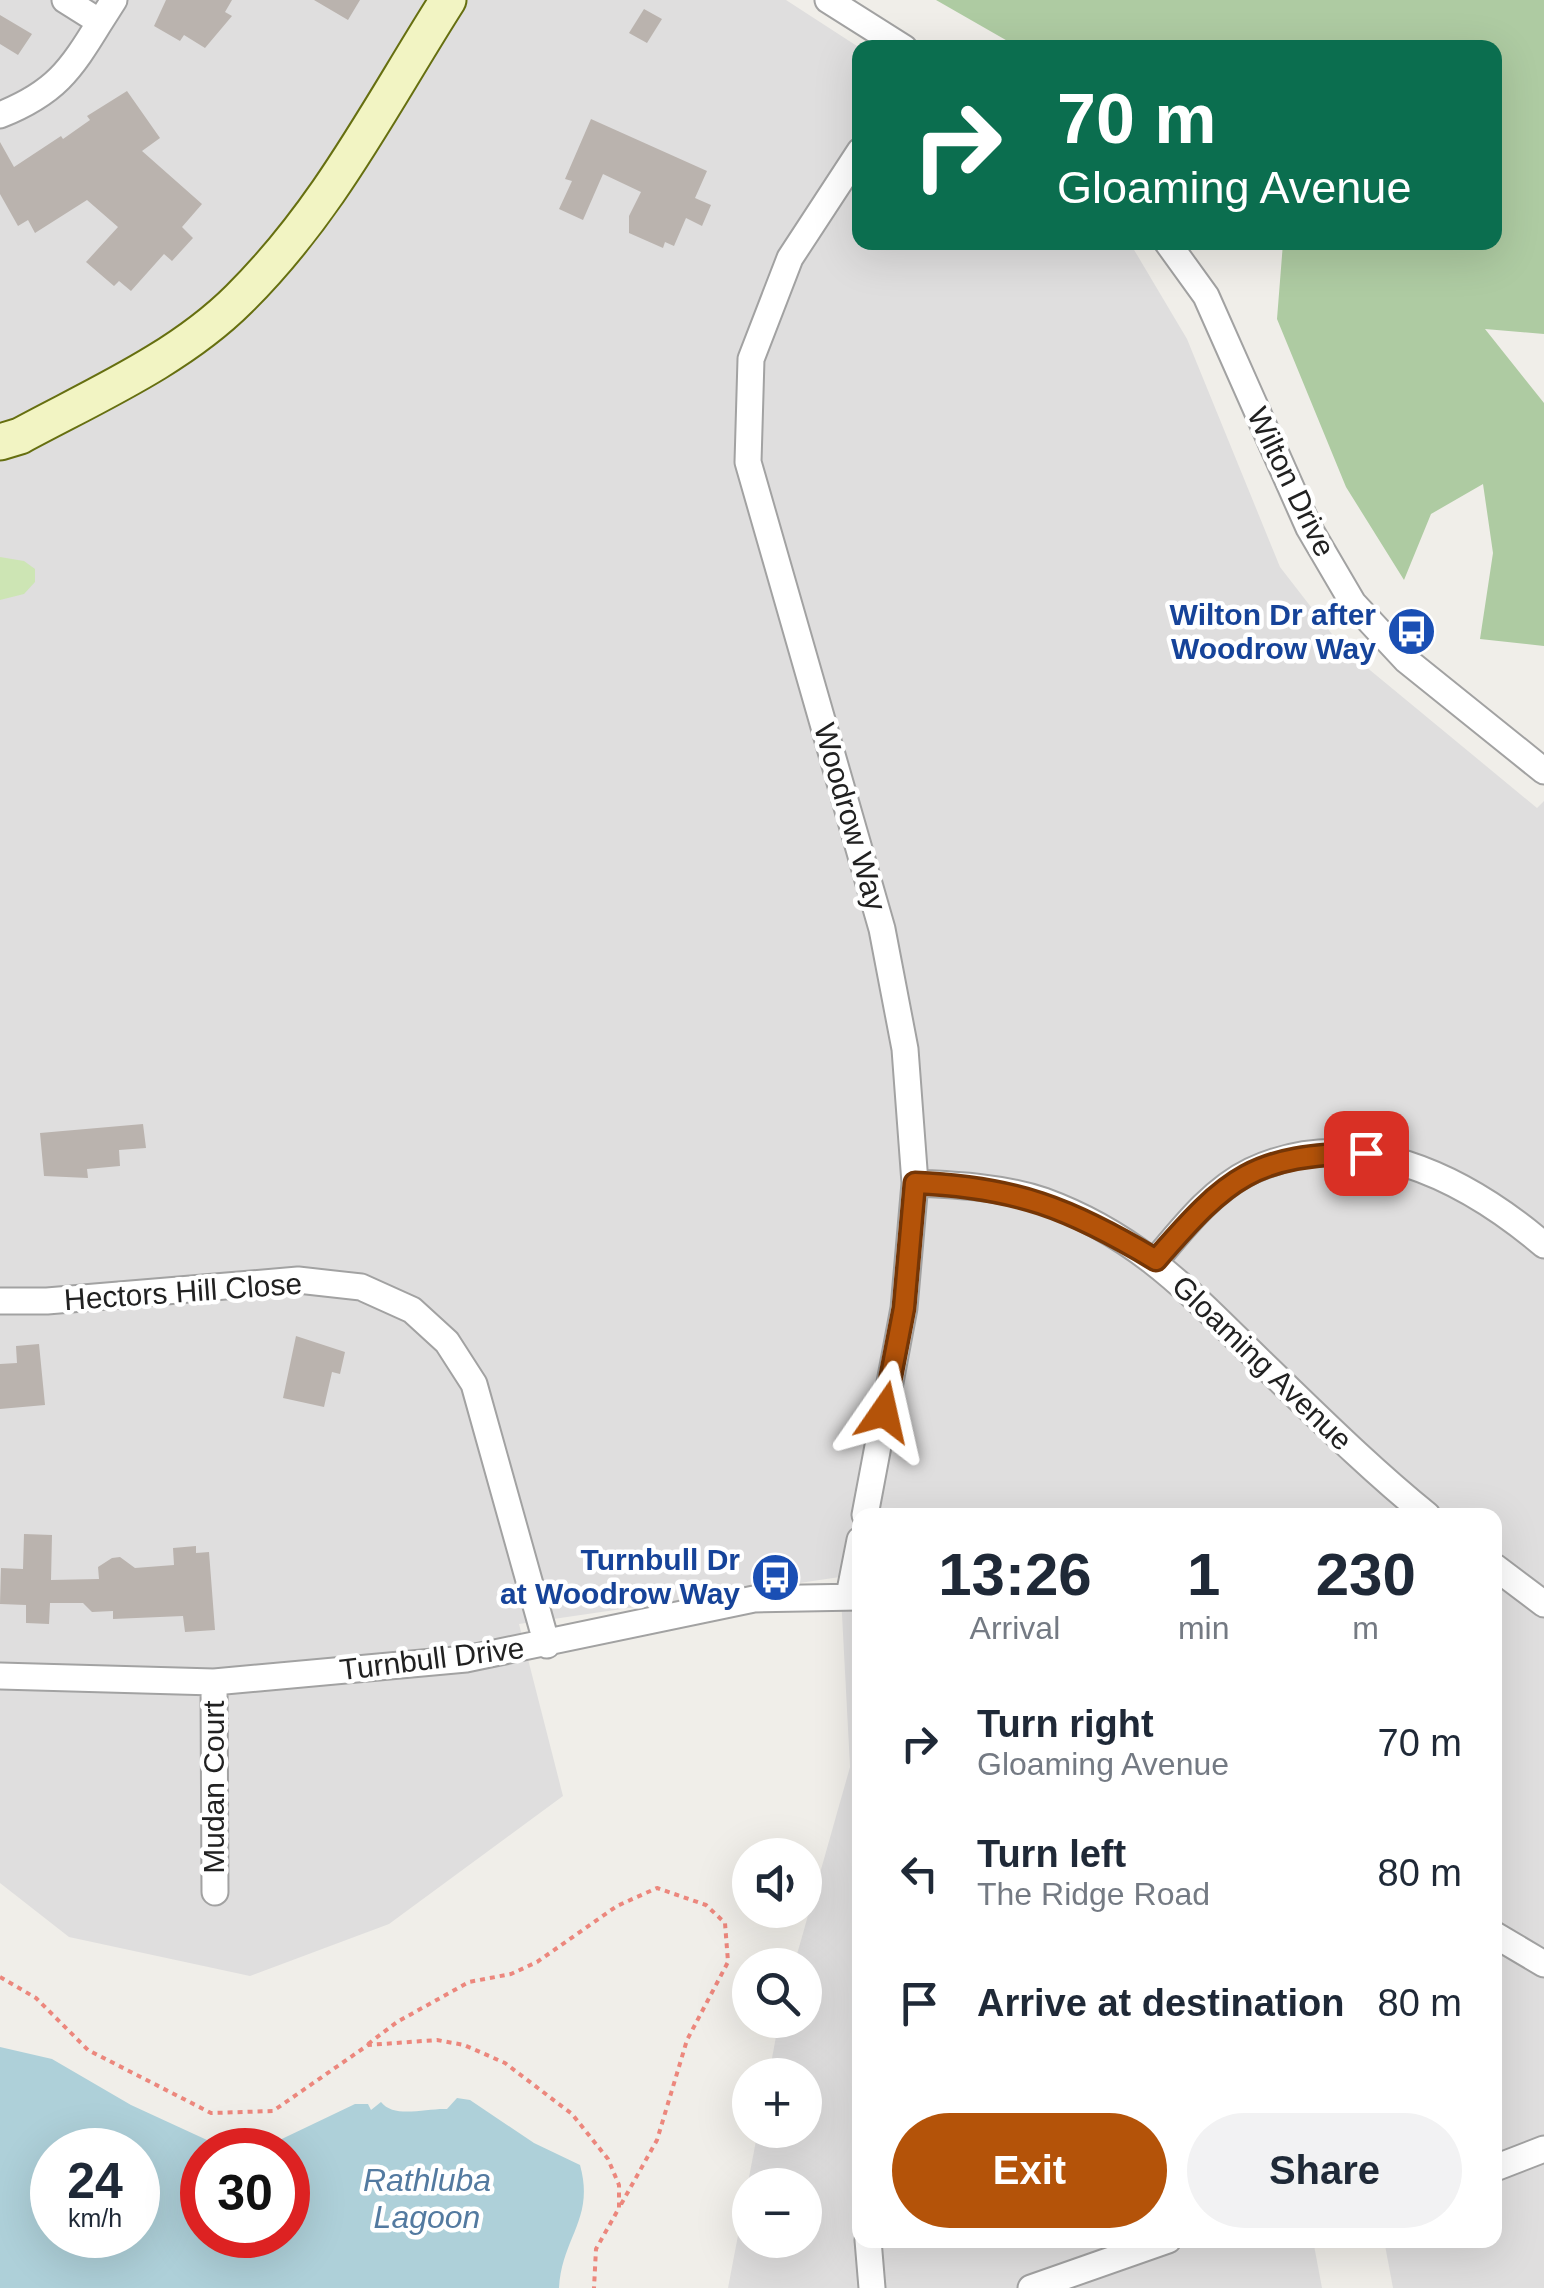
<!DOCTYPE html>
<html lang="en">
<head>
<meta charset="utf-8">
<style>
  :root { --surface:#fff; --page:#f2f2f3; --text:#1f2937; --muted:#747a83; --accent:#b45309 }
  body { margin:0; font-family:Arial,sans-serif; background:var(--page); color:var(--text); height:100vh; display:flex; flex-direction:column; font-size:38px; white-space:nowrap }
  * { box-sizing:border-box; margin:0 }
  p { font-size:32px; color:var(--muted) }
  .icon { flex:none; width:55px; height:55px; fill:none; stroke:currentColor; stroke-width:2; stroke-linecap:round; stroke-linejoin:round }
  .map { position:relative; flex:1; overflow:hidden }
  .details { position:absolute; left:852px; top:1508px; width:650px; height:740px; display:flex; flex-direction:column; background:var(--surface); border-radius:20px; box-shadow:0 10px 40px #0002 }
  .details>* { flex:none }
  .banner { position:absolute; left:852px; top:40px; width:650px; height:210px; border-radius:20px; box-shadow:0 10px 40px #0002; background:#0b6e4f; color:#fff; overflow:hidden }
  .controls { position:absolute; left:732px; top:1838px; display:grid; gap:20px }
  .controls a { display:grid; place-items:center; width:90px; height:90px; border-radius:50%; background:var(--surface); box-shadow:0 10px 40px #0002; font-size:50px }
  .speed { position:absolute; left:30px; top:2128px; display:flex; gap:20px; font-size:50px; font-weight:700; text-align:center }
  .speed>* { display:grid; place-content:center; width:130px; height:130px; border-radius:50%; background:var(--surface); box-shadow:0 10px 40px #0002; line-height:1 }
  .speed small { font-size:25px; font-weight:400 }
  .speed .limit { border:15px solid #d22; background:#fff; color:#111 }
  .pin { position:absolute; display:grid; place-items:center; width:85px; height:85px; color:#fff; margin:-42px; border-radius:20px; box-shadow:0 5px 15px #0006 }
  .me { position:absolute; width:110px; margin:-55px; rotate:11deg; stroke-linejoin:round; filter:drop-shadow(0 0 8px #0008) }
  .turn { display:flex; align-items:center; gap:35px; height:210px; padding:0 40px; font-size:45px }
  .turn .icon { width:130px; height:130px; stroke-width:2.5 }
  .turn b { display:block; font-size:70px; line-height:85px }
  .eta { display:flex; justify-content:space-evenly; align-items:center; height:170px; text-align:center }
  .eta b { font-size:60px; font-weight:700; line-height:70px }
  .cta { display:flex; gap:20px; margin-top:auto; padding:20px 40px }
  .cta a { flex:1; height:115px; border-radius:60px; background:var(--accent); color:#fff; font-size:40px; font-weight:700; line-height:115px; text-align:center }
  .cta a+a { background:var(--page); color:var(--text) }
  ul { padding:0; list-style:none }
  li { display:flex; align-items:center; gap:30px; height:130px; padding:0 40px }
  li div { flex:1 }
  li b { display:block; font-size:38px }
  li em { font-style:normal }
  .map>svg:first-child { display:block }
  .residential { fill:#dfdede; fill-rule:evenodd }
  .grass { fill:#cde5b4 }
  .forest { fill:#aecba2 }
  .water { fill:#aed0d9; fill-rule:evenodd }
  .building { fill:#bab3ae }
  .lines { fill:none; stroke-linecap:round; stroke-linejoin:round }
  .minor-casing { stroke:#a2a2a2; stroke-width:29 }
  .secondary-casing { stroke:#666f10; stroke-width:39 }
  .path { stroke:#ec877d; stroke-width:4; stroke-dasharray:5 5; stroke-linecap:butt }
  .minor { stroke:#fff; stroke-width:25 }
  .secondary { stroke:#f2f4c3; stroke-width:35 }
  .route-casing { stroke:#753606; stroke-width:25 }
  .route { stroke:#b45309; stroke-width:18 }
  .labels { text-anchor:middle; stroke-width:9; stroke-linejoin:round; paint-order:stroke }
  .street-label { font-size:30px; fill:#212121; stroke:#fff }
  .transit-label { font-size:30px; font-weight:bold; fill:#164399; stroke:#fff; text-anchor:end }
  .water-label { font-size:32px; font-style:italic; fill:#537aa0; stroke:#fff }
</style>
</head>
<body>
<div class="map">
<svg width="1544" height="2288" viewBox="0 0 1544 2288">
  <rect width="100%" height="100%" fill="#f0eee9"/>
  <path class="residential" d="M0,0h786l74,48v194l270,1 57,96 93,228 62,80 195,161 7,-7v1487h-151l-9,-48h111v-725h-635v725h453l9,48h-594l30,-158h47v-55h-36l10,-55h26v-55h-11l56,-198 -10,-190 -321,47 44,172 -174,128 -139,52 -181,-39 -69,-54zM750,2185h55v55h-55z"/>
  <path class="grass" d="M0,557l24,4 11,8v13l-11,12 -24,6z"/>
  <path class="forest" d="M936,0h608v334l-59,-5 59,74v243l-64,-7 13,-86 -10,-69 -52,30 -27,66 -58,-93 -69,-168 6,-76 212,-1v-194l-477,-1z"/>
  <path class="water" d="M0,2047l52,12 79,46 76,35 39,1 19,6 90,-43h13l3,6 10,-8c13,17 45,6 66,7l10,-11 13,2 64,43 46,22c15,54 -18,72 -21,123h-559zM138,2150v85h-86v-85zM202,2150h86v85h-86z"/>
  <path class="building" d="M166,0h66l-7,12 7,4 -27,32 -21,-13 -4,6 -26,-15z
    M314,0h46l-12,20z
    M644,9l18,10 -15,24 -18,-10z
    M0,15l32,19 -14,21 -18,-11z
    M127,91l33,47 -18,13 60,53 -20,23 11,11 -21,23 -8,-7 -33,37 -12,-10 -5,5 -28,-24 32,-35 -31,-27 -52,33 -7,-13 -10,6 -18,-32v-52l14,25 47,-31 2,3 27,-19 -3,-4z
    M591,119l116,52 -12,27 16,7 -9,21 -16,-8 -12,28 -9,-4 -2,6 -34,-15v-17l12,-24 -38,-18 -20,46 -24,-11 13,-28 -7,-2z
    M143,1124l3,24 -27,2 1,16 -33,3 1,9 -44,-2 -4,-43z
    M296,1336l49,16 -5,22 -8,-2 -8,35 -41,-9z
    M39,1344l6,61 -45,4v-45l17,-1 -1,-17z
    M24,1534l28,1 -1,45 48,-1 -1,-12 14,-9 8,-1 15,11 39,-3 -1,-17 23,-2v7l13,-1 6,78 -30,2 -2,-16 -70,3v-8l-21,1 -9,-9h-33l-1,21 -23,-1v-18l-26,-1 1,-36 22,1z"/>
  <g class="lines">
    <defs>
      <path id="minor" d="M65,0l35,22 14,-22
        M828,0l76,48
        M0,115c55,-22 70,-44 100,-93
        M860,151l-70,107 -39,101 -3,103 134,467 23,120 10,134 -11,125 -39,207
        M1167,242l39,54 103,232 44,75 53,57 138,111
        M915,1183c43,2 88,4 129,18 96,35 148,94 219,163 54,52 106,104 164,151
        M1156,1260c27,-32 56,-70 95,-89 104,-49 213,6 293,74
        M0,1301h47l251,-21 63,7 51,23 35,32 27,42 73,261
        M1495,1567l49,37
        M849,1596l11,-56
        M0,1676l214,6 252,-23 288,-60 106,-2
        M214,1682l1,210
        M1495,1935l49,29
        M1495,2168l49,-19
        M868,2240l4,48
        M1031,2288l137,-48"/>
      <path id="secondary" d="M0,442l20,-6c74,-40 159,-77 219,-137 90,-89 142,-194 209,-299"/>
    </defs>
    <use href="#minor" class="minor-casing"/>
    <use href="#secondary" class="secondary-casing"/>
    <path class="path" d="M0,1977l36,21 52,52 123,63 62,-2 95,-66 69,-5 27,5 41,18 67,51 36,45 11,26v23l-23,41 -2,39
      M368,2044l29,-22 72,-40 42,-8 26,-12 80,-56 40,-18 49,17 19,18 3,39 -41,78 -30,100 -38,68"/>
    <use href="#minor" class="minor"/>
    <use href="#secondary" class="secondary"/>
  </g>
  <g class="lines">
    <defs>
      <path id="route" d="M884,1412l20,-104 11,-125c100,4 155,25 241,77 73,-84 97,-105 210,-107"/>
    </defs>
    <use href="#route" class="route-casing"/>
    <use href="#route" class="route"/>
  </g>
  <defs>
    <symbol id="bus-disc" viewBox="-11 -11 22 22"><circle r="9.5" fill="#1a4fb4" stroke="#fff"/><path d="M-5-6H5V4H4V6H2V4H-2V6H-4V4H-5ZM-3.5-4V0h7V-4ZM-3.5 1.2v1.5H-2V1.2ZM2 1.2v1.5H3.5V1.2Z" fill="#fff"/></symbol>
  </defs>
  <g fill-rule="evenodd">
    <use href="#bus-disc" x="1384" y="604" width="55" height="55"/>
    <use href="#bus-disc" x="748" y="1550" width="55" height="55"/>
  </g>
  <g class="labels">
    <g class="street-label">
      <text transform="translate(1291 482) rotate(64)" y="10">Wilton Drive</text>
      <text transform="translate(850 817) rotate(74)" y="10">Woodrow Way</text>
      <text transform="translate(183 1292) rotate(-4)" y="10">Hectors Hill Close</text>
      <text transform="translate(1262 1363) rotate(44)" y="10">Gloaming Avenue</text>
      <text transform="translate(432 1659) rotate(-7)" y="10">Turnbull Drive</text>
      <text transform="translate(214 1787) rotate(-90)" y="10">Mudan Court</text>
    </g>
    <g class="transit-label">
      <text x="1376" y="625">Wilton Dr after<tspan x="1376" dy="34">Woodrow Way</tspan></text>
      <text x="740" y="1570">Turnbull Dr<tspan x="740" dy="34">at Woodrow Way</tspan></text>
    </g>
    <g class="water-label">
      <text x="427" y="2191">Rathluba<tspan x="427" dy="37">Lagoon</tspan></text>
    </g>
  </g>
</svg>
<div class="controls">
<a><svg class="icon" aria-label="sound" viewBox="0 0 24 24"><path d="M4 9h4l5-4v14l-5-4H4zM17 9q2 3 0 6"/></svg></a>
<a><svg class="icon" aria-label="search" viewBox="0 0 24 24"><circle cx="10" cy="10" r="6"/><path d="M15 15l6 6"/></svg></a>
<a>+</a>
<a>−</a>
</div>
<div class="speed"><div>24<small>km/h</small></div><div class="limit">30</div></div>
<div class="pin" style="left:1366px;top:1153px;background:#d93025"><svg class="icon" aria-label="arrive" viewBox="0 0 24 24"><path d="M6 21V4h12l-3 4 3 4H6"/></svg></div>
<svg class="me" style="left:884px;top:1412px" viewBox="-20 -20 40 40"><path d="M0-17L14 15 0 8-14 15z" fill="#b45309" stroke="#fff" stroke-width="4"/></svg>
<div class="banner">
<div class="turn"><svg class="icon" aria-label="right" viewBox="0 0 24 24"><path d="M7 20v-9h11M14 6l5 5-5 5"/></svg><div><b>70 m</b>Gloaming Avenue</div></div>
</div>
<section class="details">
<div class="eta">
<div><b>13:26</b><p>Arrival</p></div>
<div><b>1</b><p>min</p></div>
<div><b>230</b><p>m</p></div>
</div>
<ul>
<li><svg class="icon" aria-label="right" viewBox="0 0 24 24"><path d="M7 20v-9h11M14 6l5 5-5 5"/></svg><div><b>Turn right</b><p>Gloaming Avenue</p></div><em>70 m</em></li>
<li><svg class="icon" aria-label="left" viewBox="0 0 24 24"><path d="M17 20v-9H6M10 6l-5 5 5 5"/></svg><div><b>Turn left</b><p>The Ridge Road</p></div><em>80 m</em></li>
<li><svg class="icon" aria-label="arrive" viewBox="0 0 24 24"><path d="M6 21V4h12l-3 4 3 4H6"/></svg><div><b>Arrive at destination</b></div><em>80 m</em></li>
</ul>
<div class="cta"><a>Exit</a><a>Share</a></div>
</section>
</div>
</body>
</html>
